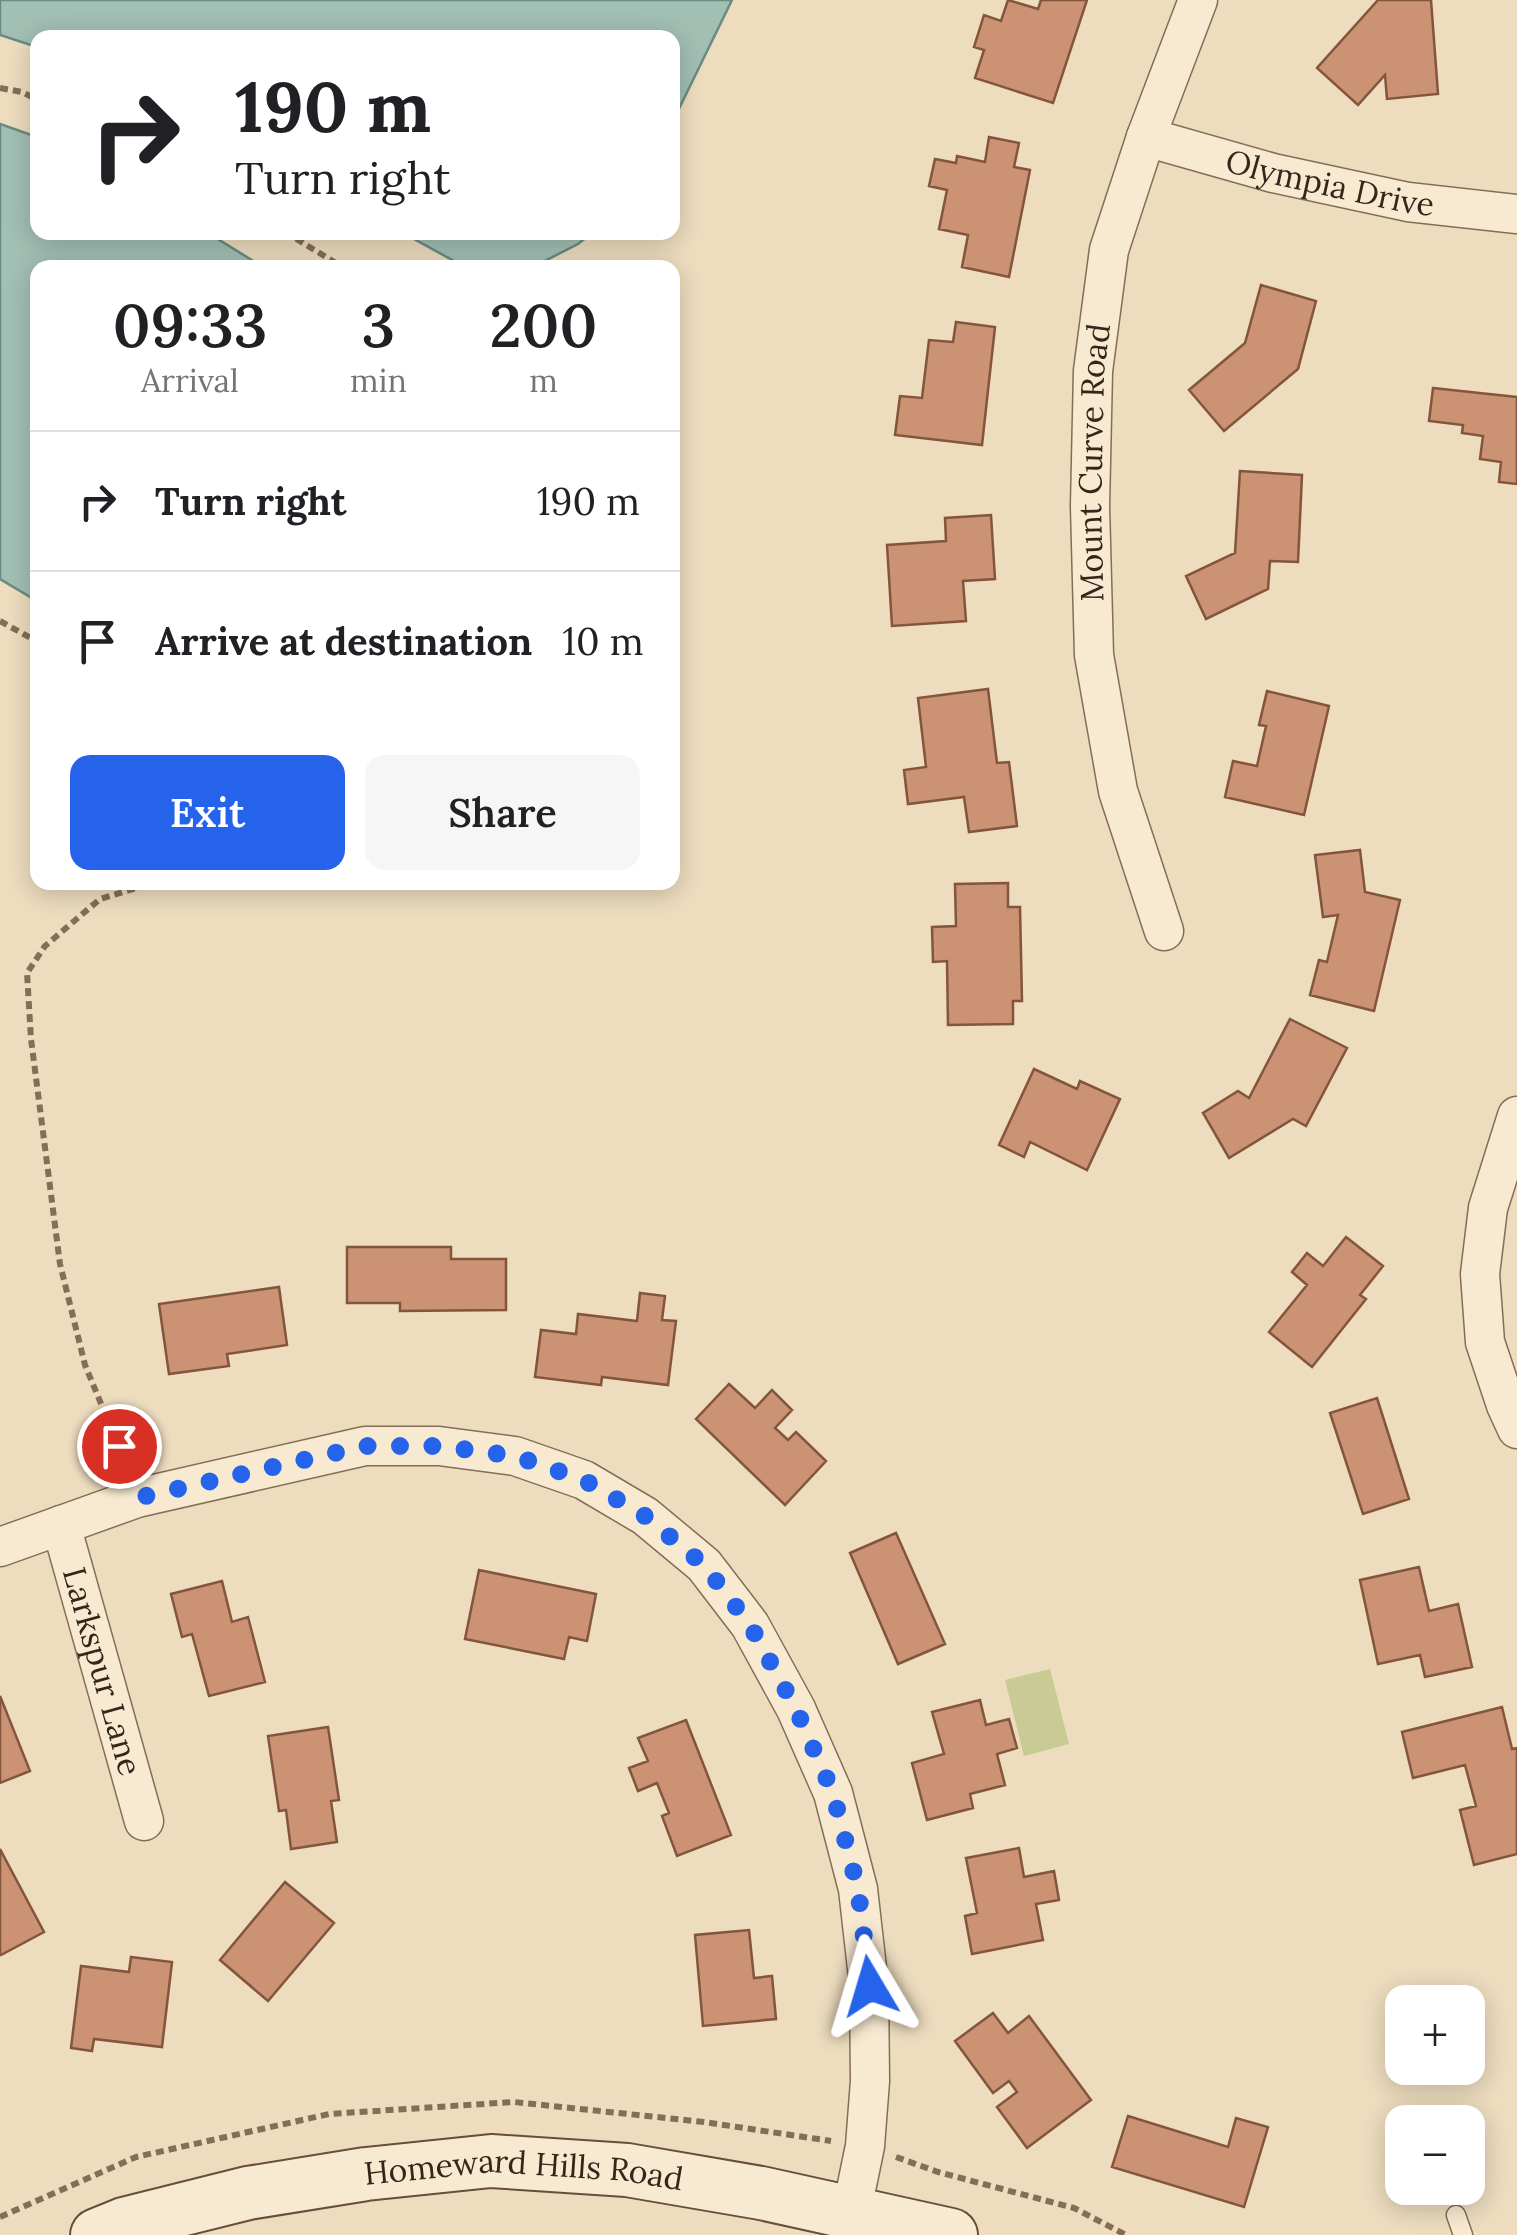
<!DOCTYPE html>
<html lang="en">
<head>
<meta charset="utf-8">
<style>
  :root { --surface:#fff; --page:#f6f6f6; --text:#202124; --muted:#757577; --line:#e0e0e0; --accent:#2563eb }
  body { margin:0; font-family:Lora,serif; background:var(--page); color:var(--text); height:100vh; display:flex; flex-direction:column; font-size:38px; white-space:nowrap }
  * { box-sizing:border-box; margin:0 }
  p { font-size:32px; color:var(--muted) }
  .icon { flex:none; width:55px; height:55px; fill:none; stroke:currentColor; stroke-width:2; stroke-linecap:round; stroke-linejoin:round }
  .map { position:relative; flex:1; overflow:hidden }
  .drawer { position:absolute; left:30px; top:260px; width:650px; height:630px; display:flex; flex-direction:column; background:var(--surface); border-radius:20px; box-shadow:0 5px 25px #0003 }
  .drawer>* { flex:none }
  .top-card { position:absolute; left:30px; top:30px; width:650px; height:210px; border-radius:20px; box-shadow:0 5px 25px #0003; background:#fff; color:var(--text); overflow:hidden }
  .controls { position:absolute; left:1385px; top:1985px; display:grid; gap:20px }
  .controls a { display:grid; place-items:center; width:100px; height:100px; border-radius:20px; background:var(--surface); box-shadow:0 5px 25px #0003; font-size:50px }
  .pin { position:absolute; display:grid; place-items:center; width:85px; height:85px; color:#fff; margin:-42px; border:5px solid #fff; border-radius:50%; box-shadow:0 2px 10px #0007 }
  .me { position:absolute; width:110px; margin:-55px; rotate:353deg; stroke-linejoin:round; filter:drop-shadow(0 0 8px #0008) }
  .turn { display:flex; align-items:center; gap:35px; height:210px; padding:0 40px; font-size:45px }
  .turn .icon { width:130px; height:130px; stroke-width:2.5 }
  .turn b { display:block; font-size:70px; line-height:85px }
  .eta { display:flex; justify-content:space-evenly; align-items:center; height:170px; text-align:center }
  .eta b { font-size:60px; font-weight:600; line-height:70px }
  .primary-button { display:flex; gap:20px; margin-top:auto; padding:20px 40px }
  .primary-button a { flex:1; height:115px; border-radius:20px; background:var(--accent); color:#fff; font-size:40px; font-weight:600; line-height:115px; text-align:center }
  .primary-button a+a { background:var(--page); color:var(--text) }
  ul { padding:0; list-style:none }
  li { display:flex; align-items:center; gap:30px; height:140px; padding:0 40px; border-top:2px solid var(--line) }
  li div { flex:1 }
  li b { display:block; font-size:38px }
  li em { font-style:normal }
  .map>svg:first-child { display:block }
  .green { fill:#c8cb93 }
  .water { fill:#a2bfb4; stroke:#698c81; stroke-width:2.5 }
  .building { fill:#cb9274; stroke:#84553d; stroke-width:2.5 }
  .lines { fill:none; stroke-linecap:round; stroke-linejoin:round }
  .lane-casing { stroke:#856d57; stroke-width:21 }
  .street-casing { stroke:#856d57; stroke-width:41 }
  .secondary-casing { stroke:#674e3b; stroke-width:56 }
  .path { stroke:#856d57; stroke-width:6; stroke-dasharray:8 5; stroke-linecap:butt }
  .lane { stroke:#f8ead1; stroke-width:18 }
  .street { stroke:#f8ead1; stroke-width:38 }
  .secondary { stroke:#f8ead1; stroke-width:52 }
  .route { stroke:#2563eb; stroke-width:18; stroke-dasharray:0 32.4 }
  .labels { text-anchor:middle; stroke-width:8; stroke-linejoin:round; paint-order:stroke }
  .street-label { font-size:32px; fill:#35261c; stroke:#f5e7ce }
</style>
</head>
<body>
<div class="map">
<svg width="1517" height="2235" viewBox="0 0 1517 2235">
  <rect width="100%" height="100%" fill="#eddcbe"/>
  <path class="green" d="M1050,1669l19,75 -45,12 -19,-76z"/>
  <path class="water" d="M0,0h732l-59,121 -1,-83h-634l-1,9 -37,-12z
    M0,124l37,13 1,95 170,1 55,34 -225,1 -1,333 -37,-22z
    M403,233h-1h190l-14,11 -47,24 -66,-1z"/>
  <path class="building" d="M1008,0l30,9 3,-9h46l-34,103 -78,-25 9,-28 -10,-3 10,-32 17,6z
    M1378,0h53l7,94 -51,5 -2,-24 -27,30 -41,-37z
    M989,137l30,6 -5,24 16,3 -21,107 -47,-10 6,-32 -29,-6 8,-39 -18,-4 6,-27 21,4 1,-7 28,6z
    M1261,285l55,16 -18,68 -74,62 -35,-41 56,-47z
    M956,322l39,5 -13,118 -87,-10 5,-39 22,2 7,-58 24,2z
    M1433,388l84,9v87l-18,-2 2,-20 -21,-3 3,-23 -21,-3 1,-8 -34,-4z
    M1240,471l62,4 -4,87 -28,-1 -2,28 -62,30 -20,-43 49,-23z
    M991,515l4,64 -32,2 3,40 -74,5 -5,-81 59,-4 -1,-23z
    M988,689l9,74 12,-1 8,64 -48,6 -5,-35 -56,7 -4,-34 22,-3 -8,-69z
    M1267,691l62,15 -25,109 -79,-18 8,-36 24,5 9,-40 -7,-1z
    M1360,850l5,42 35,8 -26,111 -64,-16 9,-35 8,2 11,-47 -15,2 -8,-62z
    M1008,883v24h12l2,94h-9v23l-65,1 -1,-64 -14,1 -1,-35 24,-1 -1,-42z
    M1290,1019l57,29 -41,78 -13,-7 -64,39 -26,-45 35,-22 11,7z
    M1034,1069l43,20 3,-8 40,18 -33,71 -57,-28 -6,15 -25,-12z
    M1346,1237l37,29 -23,29 6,4 -54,68 -43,-35 38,-47 -15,-13 15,-19 16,13z
    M347,1247h104v12h55v51l-106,1v-8h-53z
    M279,1287l8,58 -60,9 2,12 -60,8 -10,-70z
    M640,1293l25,3 -3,24 14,1 -8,64 -66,-8 -1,8 -66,-8 6,-47 35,4 2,-20 59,7z
    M729,1384l26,24 17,-18 20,20 -17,18 13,12 8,-8 30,29 -41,44 -89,-86z
    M1377,1398l32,101 -46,15 -33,-101z
    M896,1533l49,111 -47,20 -48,-111z
    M1419,1567l10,44 29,-7 14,63 -47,10 -5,-22 -42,9 -18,-84z
    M479,1570l117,24 -9,47 -18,-4 -5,22 -99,-20z
    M222,1581l10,41 16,-5 17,65 -56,14 -17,-62 -10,3 -11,-43z
    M0,1696l30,75 -30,12z
    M980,1700l6,25 23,-6 8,29 -20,6 8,31 -35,9 3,14 -46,12 -15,-57 32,-9 -12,-42z
    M1502,1707l10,42 5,-1v106l-43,11 -14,-55 16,-4 -11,-41 -52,13 -11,-46z
    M686,1720l45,115 -54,21 -15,-40 7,-3 -12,-30 -19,8 -9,-23 19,-7 -10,-23z
    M328,1727l11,73 -8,1 6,41 -46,7 -5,-39 -7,1 -11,-75z
    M1019,1848l5,29 30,-6 5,29 -23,4 7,36 -71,14 -7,-38 12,-3 -11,-55z
    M0,1849l44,83 -43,23 -1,-1z
    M285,1882l49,41 -66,78 -48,-41z
    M749,1930l5,48 18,-2 4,43 -73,7 -8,-91z
    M131,1957l41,5 -10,85 -68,-8 -2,12 -21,-3 10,-82 48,6z
    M993,2013l15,20 21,-17 62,84 -64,48 -30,-41 20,-15 -8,-11 -16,12 -38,-52z
    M1128,2116l100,31 8,-29 32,9 -24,80 -132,-40z"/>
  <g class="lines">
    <defs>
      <path id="lane" d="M1456,2215l7,20"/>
      <g id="street">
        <path id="s1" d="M1146,137l127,36 135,29 109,12"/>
        <path id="s2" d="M1164,931l-46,-140 -24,-136 -4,-149 3,-135 16,-121 37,-113 52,-137"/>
        <path d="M1517,1116l-29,92 -8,66 5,68 21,63 11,24"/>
        <path id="s3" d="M61,1525l83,296"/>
        <path d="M0,1547l137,-49 228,-52h74l76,10 69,24 61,36 59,49 46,60 46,84 37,84 25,96 11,97 1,95 -5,65 -14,68"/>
      </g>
      <g id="secondary">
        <path id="s4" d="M97,2235l27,-11 124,-31 118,-19 125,-13 136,9 134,23 190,42"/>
      </g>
    </defs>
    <use href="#lane" class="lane-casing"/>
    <use href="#street" class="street-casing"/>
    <use href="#secondary" class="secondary-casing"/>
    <path class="path" d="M0,88l22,4 16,8
      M285,232l59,36
      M0,621l38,21
      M126,1464l-41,-99 -25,-101 -29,-225 -4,-66 18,-27 55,-47 57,-17
      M896,2157l42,15 136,36 52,27
      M0,2217l136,-60 193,-43 185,-12 190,20 127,19"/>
    <use href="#lane" class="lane"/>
    <use href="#street" class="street"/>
    <use href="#secondary" class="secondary"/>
  </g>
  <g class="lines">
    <path class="route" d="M119,1446l11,26 7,26 228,-52h74l76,10 69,24 61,36 59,49 46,60 46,84 37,84 25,96 12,97"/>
  </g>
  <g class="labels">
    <g class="street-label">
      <text dy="11" stroke="none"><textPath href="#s1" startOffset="190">Olympia Drive</textPath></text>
      <text dy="11" stroke="none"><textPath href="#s2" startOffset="478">Mount Curve Road</textPath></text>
      <text dy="11" stroke="none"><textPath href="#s3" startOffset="152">Larkspur Lane</textPath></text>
      <text dy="11" stroke="none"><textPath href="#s4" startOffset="435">Homeward Hills Road</textPath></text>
    </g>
  </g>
</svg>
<div class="controls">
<a>+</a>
<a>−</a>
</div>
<div class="pin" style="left:119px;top:1446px;background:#d93025"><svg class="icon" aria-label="arrive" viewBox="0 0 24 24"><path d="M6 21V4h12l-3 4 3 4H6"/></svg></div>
<svg class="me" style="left:870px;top:1986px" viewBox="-20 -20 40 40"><path d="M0-17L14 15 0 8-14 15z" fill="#2563eb" stroke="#fff" stroke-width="4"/></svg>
<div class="top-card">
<div class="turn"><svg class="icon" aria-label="right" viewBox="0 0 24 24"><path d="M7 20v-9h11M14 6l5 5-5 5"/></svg><div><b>190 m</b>Turn right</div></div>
</div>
<section class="drawer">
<div class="eta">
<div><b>09:33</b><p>Arrival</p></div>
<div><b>3</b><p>min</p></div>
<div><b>200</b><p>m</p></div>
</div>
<ul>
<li><svg class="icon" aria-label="right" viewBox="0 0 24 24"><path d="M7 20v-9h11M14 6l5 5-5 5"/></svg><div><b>Turn right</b></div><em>190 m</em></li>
<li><svg class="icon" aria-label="arrive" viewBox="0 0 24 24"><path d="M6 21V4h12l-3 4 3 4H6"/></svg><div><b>Arrive at destination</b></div><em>10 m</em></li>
</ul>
<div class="primary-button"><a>Exit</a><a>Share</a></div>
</section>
</div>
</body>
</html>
